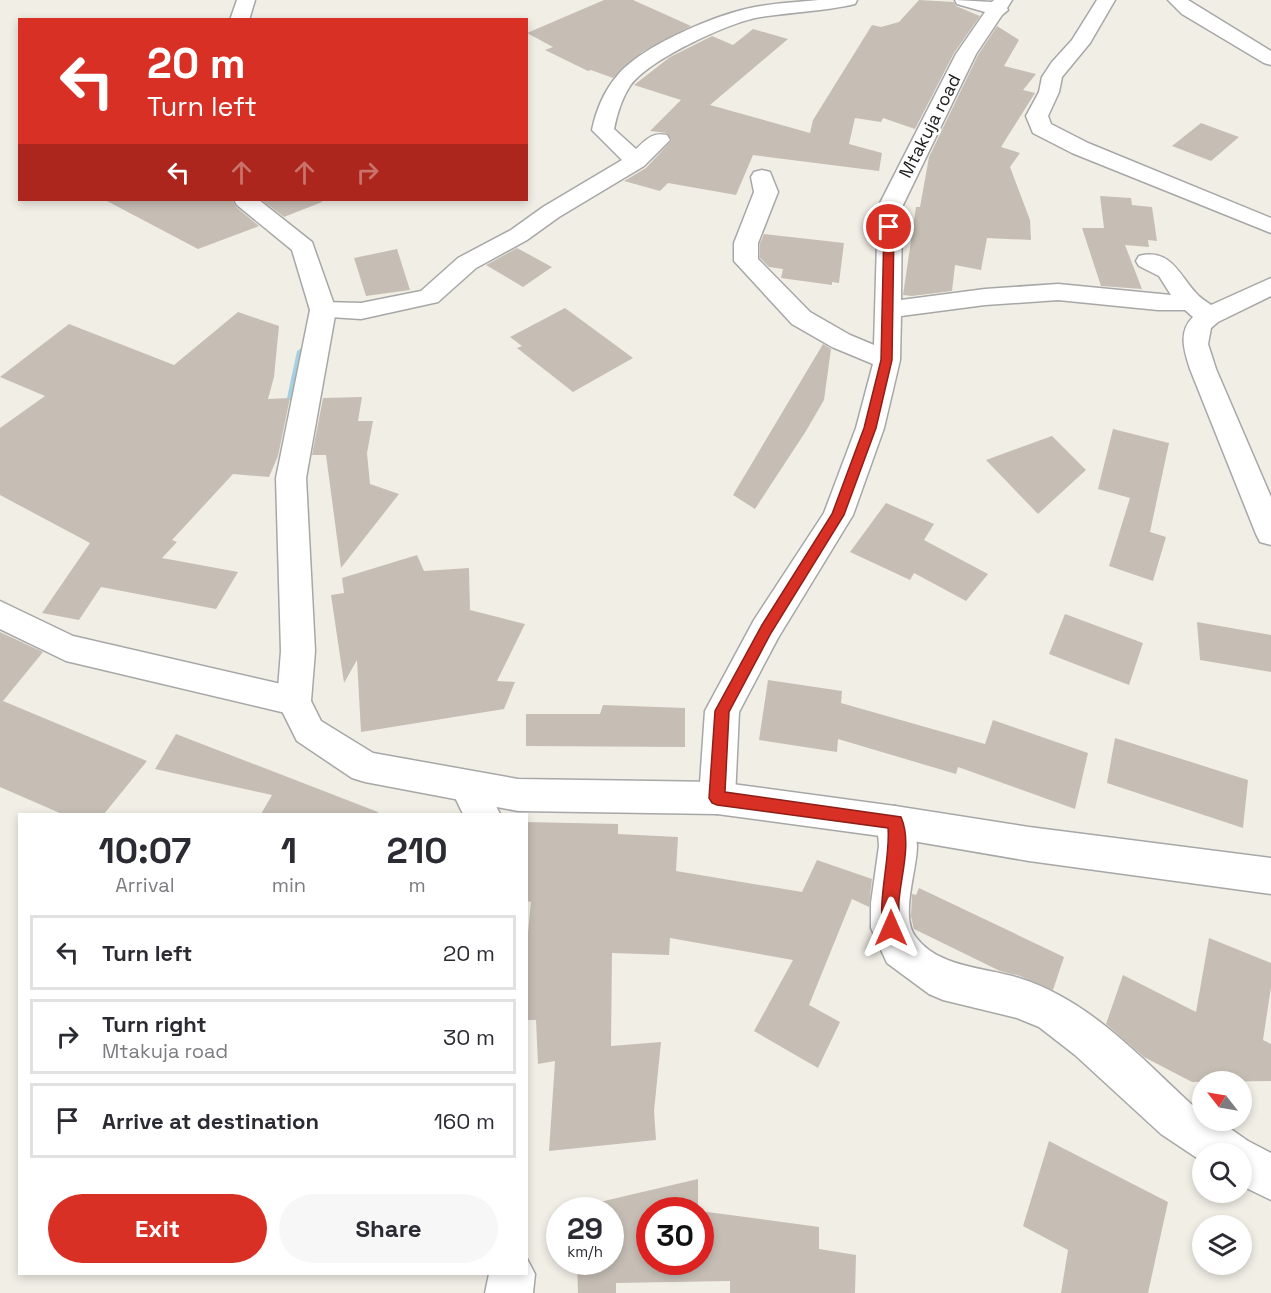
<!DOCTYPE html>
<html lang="en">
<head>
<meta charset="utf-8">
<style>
  :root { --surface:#fff; --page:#f7f7f7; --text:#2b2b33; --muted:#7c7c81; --line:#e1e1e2; --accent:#d93025 }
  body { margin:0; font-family:"Space Grotesk",sans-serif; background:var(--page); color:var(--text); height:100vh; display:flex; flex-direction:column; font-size:22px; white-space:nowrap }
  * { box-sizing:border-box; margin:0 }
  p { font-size:20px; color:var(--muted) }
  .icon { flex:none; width:33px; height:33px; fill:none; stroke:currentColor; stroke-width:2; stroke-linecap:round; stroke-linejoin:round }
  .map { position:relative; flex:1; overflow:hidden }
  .drawer { position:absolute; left:18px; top:813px; width:510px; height:462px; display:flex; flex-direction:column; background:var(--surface); border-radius:0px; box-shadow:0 3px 9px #0003 }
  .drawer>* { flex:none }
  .hud { position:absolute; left:18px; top:18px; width:510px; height:183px; border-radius:0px; box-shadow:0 3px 9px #0003; background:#d93025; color:#fff; overflow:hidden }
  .needle { width:39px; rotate:301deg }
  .tools { position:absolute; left:1192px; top:1071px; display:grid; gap:12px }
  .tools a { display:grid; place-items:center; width:60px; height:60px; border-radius:50%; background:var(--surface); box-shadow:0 3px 9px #0003; font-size:30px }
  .speed { position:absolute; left:546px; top:1197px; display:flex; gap:12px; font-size:30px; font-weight:700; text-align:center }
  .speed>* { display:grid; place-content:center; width:78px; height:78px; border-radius:50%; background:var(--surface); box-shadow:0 3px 9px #0003; line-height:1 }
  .speed small { font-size:15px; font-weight:400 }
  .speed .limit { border:9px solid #d22; background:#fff; color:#111 }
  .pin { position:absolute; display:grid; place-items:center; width:51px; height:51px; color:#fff; margin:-26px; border:3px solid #fff; border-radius:50%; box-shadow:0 2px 6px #0007 }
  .me { position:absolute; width:66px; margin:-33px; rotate:0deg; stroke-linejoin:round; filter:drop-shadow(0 0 4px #0008) }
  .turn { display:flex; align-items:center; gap:21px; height:126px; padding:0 30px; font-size:27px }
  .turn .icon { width:78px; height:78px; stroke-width:2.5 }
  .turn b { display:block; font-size:42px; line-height:51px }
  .lanes { display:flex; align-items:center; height:57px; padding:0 30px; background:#0003; justify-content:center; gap:30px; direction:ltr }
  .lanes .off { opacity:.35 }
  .eta { display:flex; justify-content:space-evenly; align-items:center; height:102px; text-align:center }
  .eta b { font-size:36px; font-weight:800; line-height:42px }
  .button { display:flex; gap:12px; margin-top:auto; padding:12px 30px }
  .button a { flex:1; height:69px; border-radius:36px; background:var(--accent); color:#fff; font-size:24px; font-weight:800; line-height:69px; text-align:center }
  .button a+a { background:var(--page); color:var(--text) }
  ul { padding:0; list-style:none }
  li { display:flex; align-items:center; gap:18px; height:75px; margin:0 12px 9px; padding:0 18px; border:3px solid var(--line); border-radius:0px }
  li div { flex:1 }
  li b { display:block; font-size:22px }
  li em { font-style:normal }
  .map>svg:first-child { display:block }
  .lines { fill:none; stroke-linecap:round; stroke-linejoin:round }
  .stream { fill:#a4d1e2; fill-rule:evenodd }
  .building { fill:#c6beb5 }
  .minor-casing { stroke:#a7a7a7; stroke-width:3 }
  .tertiary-casing { stroke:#a7a7a7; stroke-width:3 }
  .minor { fill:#fff; fill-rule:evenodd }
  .tertiary { fill:#fff; fill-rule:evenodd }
  .route { fill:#d93025; stroke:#8d1f18; stroke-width:1.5 }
  .labels { text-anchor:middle; stroke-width:5; stroke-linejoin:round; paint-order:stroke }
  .street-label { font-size:18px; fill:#202020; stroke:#fff }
</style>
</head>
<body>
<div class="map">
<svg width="1271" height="1293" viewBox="0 0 1271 1293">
  <rect width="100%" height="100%" fill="#f1eee6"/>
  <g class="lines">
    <path class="stream" d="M302,348l5,3 -10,47 -5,3 -5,-3 10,-47z"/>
  </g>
  <path class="building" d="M604,0h29l58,26 -49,26 -29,26 -22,-8 -3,1 -43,-21 8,-3 -26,-14z
    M919,0l35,2 2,4 24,10 -26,37 -39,76 -32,-11 -2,4 -26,-4 -6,26 33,9 -3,18 -126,-16 -17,40 -68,-12 -8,8 -36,-10 22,-13 26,-28 -5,-7 -17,-2 31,-31 -47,-15 36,-28 42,-21 21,9 20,-16 35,10 -78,66 100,28 3,-13 59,-95 9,2 18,-5z
    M997,26l22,14 -15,26 32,8 -13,16 12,3 -34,54 19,6 -10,14 20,53 1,20 -44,-2 -6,32 -26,-5 -3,26 -40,5 -9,-1 13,-88h4l9,-50 49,-102z
    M1201,123l38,14 -28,24 -39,-15z
    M1100,196l31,2 1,7 20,2 5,34 -9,-1 1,7 -24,-2 17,44 -41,-3 -19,-58h22z
    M105,200h127l4,7 23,19 -61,23z
    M262,200h59l1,2 -38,15z
    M764,234l80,9 -5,40 -7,-1v3l-51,-7 2,-9 -14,-2 -9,-9v-15z
    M517,248l35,19 -29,20 -37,-22z
    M397,249l13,41 -44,6 -12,-38z
    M565,308l68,50 -60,34 -56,-44 5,-2 -12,-9z
    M238,312l41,14 -5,51 -6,22 22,-1 -12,58 -9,21 -36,-3 -61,66 5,2 -15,16 76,14 -22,37 -115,-22 -22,33 -37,-7 48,-70 -90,-48v-67l45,-32 -45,-19 69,-53 105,41z
    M823,344l8,5 -7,51 -18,31 -51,78 -22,-14z
    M362,397l-4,24h15l-6,32 3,31 29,10 -58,74 -15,-113h-14l11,-57z
    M1113,429l56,14 -19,89 16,5 -13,44 -44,-15 21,-68 -32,-9z
    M1052,436l34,34 -48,44 -52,-54z
    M886,503l48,21 -10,16 64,34 -22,27 -52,-28 -4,7 -60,-28z
    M417,555l7,16 45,-3 1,42 55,14 -28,57 18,1 -11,27 -143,23 -4,-72 -13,23 -13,-88 13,-2 -2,-15z
    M1065,614l78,29 -14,42 -80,-31z
    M1197,622l74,13v37l-71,-12z
    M0,632l43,20 -40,49 144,60 -43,53h-42l-62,-27z
    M768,680l74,11 -1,12 144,41 8,-24 95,33 -13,56 -117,-42 -2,7 -118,-35 -1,13 -78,-12z
    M603,705l82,3v39l-159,-1v-32h74z
    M176,734l202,78v2h-117l11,-19 -117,-26z
    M1115,738l133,42 -5,48 -136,-45z
    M526,822l92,2v10l60,3 -2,34 126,21 15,-32 55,19 -3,28 -17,-8 -43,106 31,17 -22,46 -64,-37 39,-71 -123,-22 -1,17 -57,-2 -1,93 50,-4 -7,69 2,29 -107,11 6,-90 -17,3 -2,-44h-10v-67l5,-51 -5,-1z
    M919,888l145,69 -11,33 -33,-14 -20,-5 -86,-42 -3,-13 1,-22 4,1z
    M1209,938l62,25v24l-8,53 8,4v37l-79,1 -48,-25 -38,-33 17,-49 73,37z
    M1049,1141l119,61 -20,91h-87l7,-43 -45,-24z
    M698,1179v31h-48v52h50v-51l119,16v22l37,6 -1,38h-125v-12l-114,2v10h-38l-1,-31h33v-52h-35l-1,-2z"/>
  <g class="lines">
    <defs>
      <path id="minor" d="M819,0h38l-2,4c-34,8 -67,8 -100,14 -31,7 -107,42 -125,68 -8,12 -13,28 -16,43l22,20c10,-9 16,-17 31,-14l3,5 -26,26 -85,51 -32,23 -51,28 -38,34 -77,17 -47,-3 -4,-6 4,-6 9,-2 38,1 60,-12 37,-33 53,-28 32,-23 79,-47 -30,-30c4,-19 12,-39 25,-54 24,-30 100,-62 138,-69 21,-4 43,-5 64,-7z
        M955,0l37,2 2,-2h18l-5,8 1,2 -6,5 -26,39 -74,153 -1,93 84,-11 73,-5 113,11 -12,-19 -20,-10 -3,-5 3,-5c32,-8 40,19 57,37 4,5 10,8 15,12l60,-27v18l-53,26 -7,6 -3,16 8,25 55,128v48l-11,-3 -4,-8 -66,-165c-6,-19 -12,-37 3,-52l-8,-7h-27l-100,-10 -73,5 -84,11 -1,44 -16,68 -31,87 -75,123 -39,74 -4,86 -5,11 -13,5 -13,-5 -5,-11 6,-87 49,-91 70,-107 32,-85 17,-64 -41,-17 -40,-23 -58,-63v-18l20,-51 -3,-15 3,-5 8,-2 8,2 8,20 -20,51v16l52,53 40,23 24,10 4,-138 78,-153 29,-42 -28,-8z
        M1097,0h18l-25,43 -28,34 -3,15 -11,24 3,8 37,19 183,75v15l-199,-80 -39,-20 -7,-17 13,-24 3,-15 10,-15 20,-22z
        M1168,0h20l83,51v14l-7,-2 -82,-49z
        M0,601l73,35 221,51 12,4 5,10 -5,10 -12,4 -228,-54 -66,-32z
        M468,771l13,5 19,38h-37l-13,-27 5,-11z
        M895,806l13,4c5,11 8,23 9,36 0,24 -17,69 -2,90 23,32 69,31 104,42 70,22 120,78 172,126l12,7v9h15l30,21 23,12v47l-29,-14v-32h-39v8l-42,-28 -86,-79 -36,-28 -22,-9 -74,-18 -14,-6 -42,-31 -16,-35v-25l8,-57 -2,-24 5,-12z
        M526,1257l9,17 -2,19h-48l4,-19h37z"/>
      <path id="tertiary" d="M237,0h18l-6,20h-19z
        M234,200h25l53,42 24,68 -30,168 9,173 -4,50 10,20 52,32 145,26 199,3 178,24 134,21 242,31v36l-242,-33 -134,-23 -178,-24 -199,-3 -153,-29 -13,-4 -55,-37 -20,-40 4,-50 -5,-173 34,-168 -18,-60 -55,-45z"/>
    </defs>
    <use href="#minor" class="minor-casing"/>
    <use href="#tertiary" class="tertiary-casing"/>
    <use href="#minor" class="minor"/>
    <use href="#tertiary" class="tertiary"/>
  </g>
  <path class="route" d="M889,224l5,3 -2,133 -16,68 -32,87 -73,118 -42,79 -4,80 176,25c11,25 0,58 -2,84 -1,10 2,22 -2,32l-6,2 -6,-2c-10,-24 6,-76 3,-105l-171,-23 -5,-2 -3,-5 6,-87 47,-86 70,-111 32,-86 17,-68 3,-133z"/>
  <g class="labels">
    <g class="street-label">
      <text transform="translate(930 126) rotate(-63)" y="6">Mtakuja road</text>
    </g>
  </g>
</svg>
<div class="tools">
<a><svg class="needle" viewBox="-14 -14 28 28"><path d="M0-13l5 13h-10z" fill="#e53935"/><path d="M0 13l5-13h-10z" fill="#7c7c81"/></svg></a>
<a><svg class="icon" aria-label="search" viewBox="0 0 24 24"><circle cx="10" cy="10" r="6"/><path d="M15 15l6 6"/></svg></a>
<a><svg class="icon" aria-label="layers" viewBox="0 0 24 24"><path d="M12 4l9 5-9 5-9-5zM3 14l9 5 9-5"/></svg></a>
</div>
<div class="speed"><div>29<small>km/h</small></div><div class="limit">30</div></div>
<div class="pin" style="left:889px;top:227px;background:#d93025"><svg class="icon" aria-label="arrive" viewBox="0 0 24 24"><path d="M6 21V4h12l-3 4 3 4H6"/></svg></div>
<svg class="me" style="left:891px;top:928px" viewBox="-20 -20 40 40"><path d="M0-17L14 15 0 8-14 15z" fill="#d93025" stroke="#fff" stroke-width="4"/></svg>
<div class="hud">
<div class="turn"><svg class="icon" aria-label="left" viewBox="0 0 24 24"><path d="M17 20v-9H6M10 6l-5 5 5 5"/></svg><div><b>20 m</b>Turn left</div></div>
<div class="lanes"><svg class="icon" aria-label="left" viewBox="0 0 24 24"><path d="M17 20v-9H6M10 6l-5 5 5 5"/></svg><svg class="icon off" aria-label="ahead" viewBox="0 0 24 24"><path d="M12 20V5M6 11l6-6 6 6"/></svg><svg class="icon off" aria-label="ahead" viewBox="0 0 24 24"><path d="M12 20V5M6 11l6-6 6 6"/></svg><svg class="icon off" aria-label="right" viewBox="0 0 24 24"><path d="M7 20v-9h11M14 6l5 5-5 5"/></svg></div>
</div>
<section class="drawer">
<div class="eta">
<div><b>10:07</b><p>Arrival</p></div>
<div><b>1</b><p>min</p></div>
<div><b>210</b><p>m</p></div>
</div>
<ul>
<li><svg class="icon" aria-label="left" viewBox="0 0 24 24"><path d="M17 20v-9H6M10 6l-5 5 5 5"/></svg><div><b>Turn left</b></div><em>20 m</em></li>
<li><svg class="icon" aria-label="right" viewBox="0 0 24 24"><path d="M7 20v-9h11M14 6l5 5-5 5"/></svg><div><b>Turn right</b><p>Mtakuja road</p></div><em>30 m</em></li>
<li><svg class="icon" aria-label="arrive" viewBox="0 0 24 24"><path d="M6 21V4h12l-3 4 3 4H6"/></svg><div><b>Arrive at destination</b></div><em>160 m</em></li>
</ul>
<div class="button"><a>Exit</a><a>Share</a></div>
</section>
</div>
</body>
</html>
